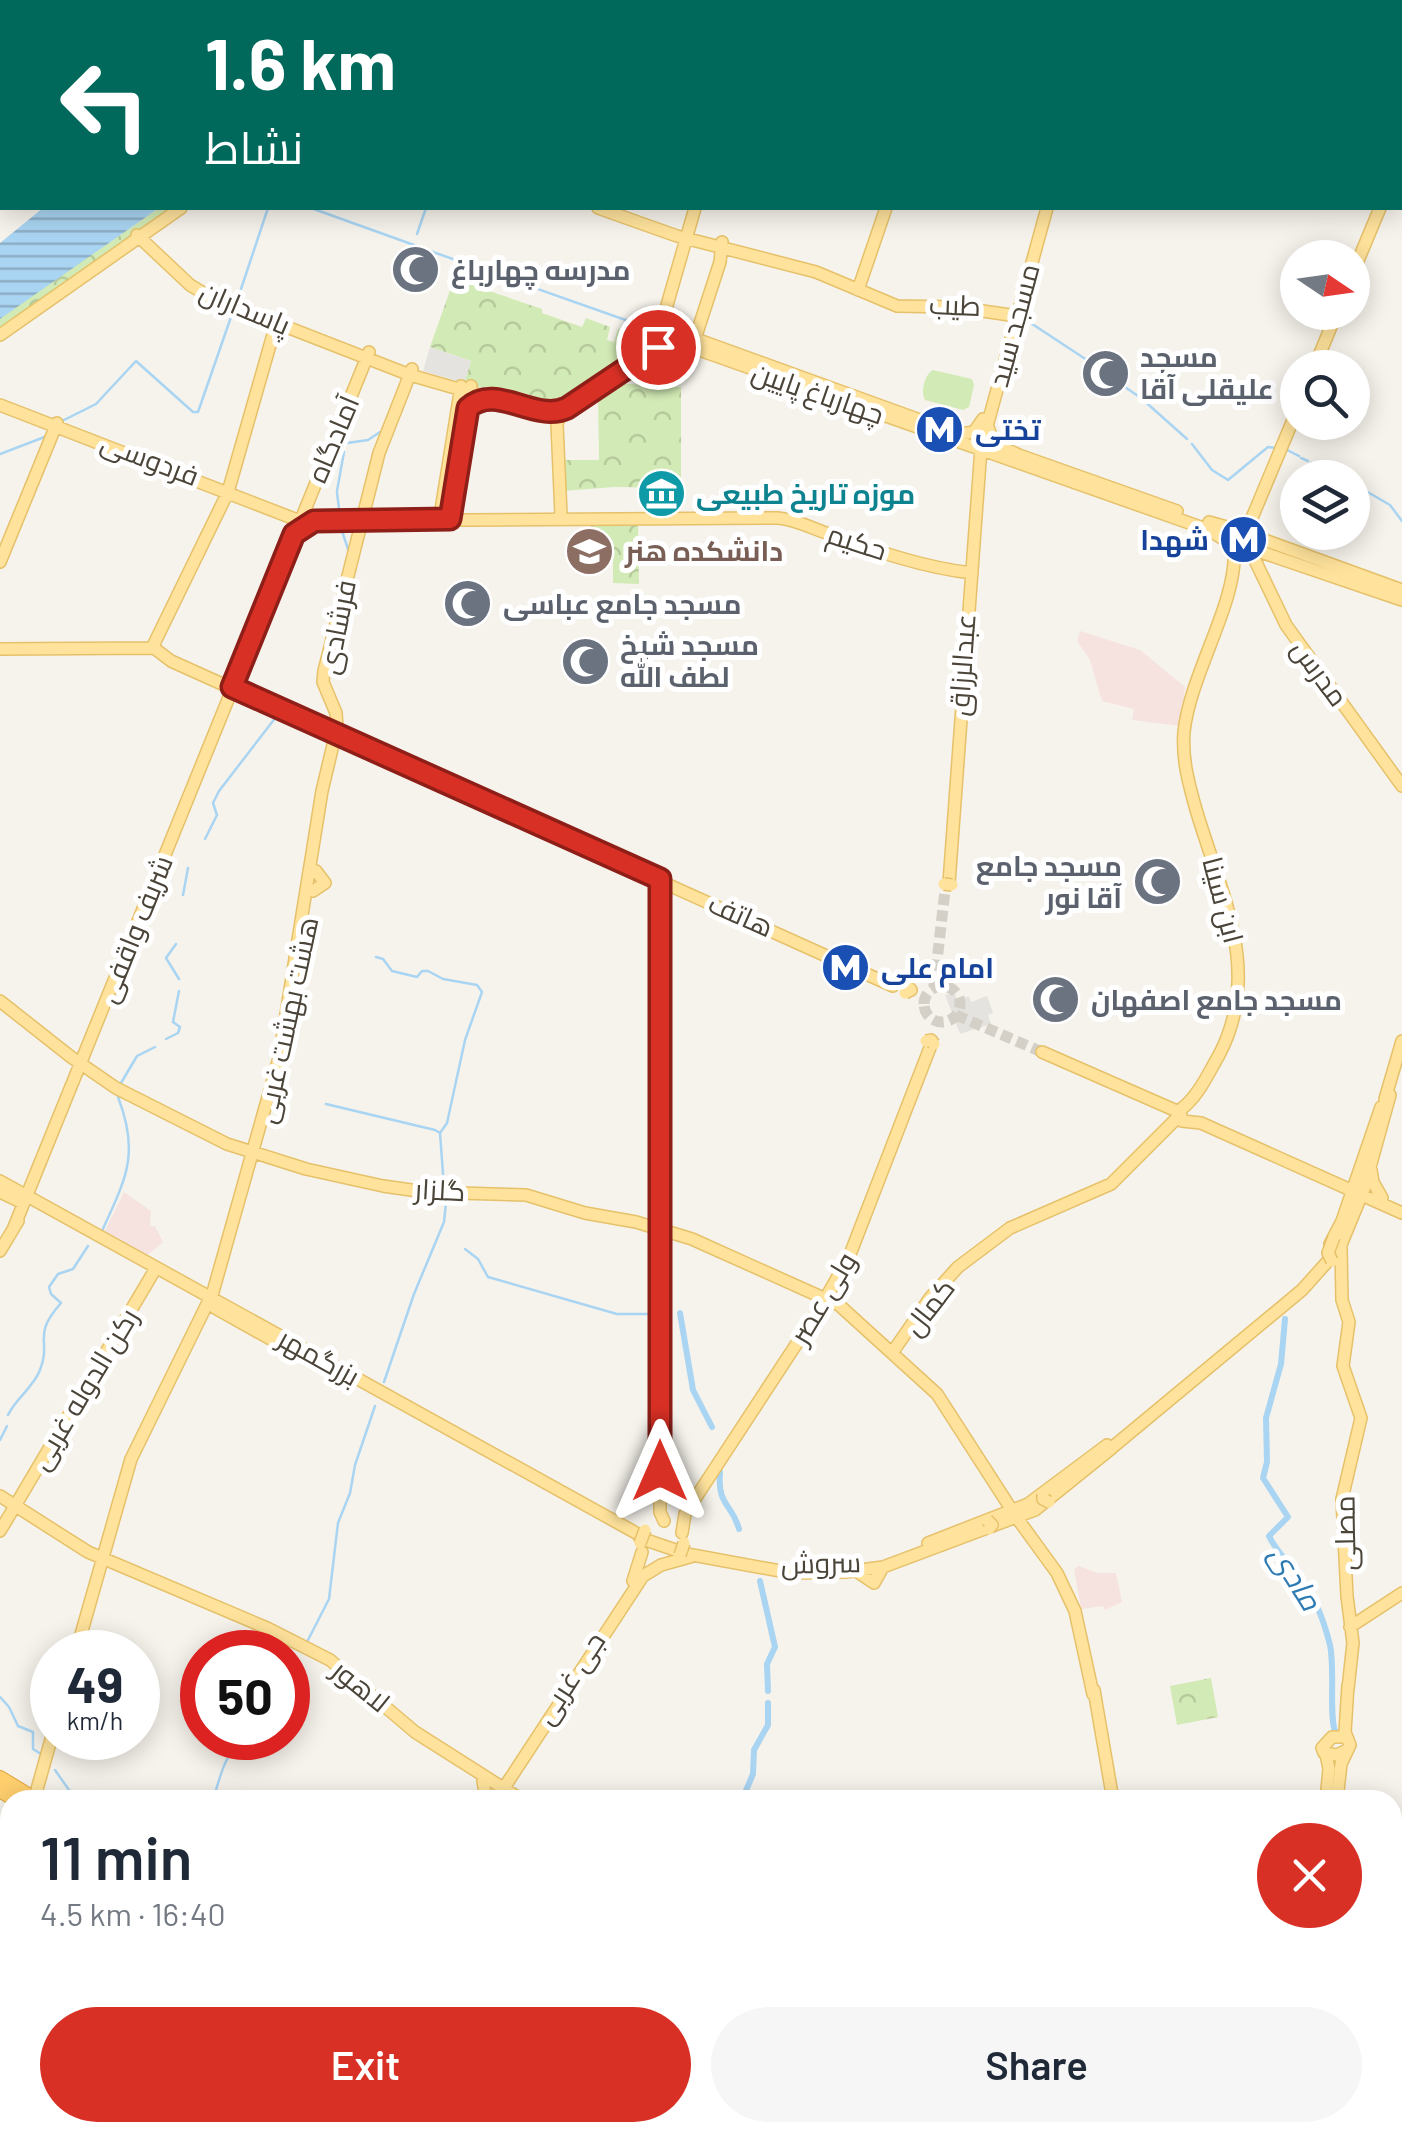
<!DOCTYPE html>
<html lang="en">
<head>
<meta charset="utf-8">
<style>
  :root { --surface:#fff; --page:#f6f6f7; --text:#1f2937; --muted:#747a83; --accent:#d93025 }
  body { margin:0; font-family:Barlow,Cairo,sans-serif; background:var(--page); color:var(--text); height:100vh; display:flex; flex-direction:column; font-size:38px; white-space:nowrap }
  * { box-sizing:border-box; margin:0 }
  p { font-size:32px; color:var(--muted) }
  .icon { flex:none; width:55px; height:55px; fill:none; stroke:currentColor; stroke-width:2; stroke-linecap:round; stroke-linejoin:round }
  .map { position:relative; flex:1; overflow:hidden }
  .panel { position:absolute; left:0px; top:1790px; width:1402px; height:352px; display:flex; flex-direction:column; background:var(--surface); border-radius:30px 30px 0 0; box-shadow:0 5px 25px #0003 }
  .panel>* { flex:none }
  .banner { position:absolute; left:0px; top:0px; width:1402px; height:210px; box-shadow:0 5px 25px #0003; background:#00695c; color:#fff; overflow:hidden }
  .needle { width:65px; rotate:103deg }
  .buttons { position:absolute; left:1280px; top:240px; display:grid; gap:20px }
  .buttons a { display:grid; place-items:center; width:90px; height:90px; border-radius:50%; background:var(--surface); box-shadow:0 5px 25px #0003; font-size:50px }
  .speed { position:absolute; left:30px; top:1630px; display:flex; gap:20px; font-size:50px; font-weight:700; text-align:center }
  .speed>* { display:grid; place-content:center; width:130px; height:130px; border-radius:50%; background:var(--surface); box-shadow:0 5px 25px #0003; line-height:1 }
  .speed small { font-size:25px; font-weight:400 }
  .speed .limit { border:15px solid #d22; background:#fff; color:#111 }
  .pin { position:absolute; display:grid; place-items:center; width:85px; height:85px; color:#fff; margin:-42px; border:5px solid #fff; border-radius:50%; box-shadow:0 2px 10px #0007 }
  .me { position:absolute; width:110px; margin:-55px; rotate:0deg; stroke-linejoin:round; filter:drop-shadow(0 0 8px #0008) }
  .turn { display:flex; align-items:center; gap:35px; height:210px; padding:0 40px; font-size:45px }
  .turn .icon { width:130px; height:130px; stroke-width:2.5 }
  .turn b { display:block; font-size:70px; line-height:85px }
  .round { display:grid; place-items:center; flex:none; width:105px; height:105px; border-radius:52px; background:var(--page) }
  .head { display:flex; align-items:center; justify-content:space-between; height:170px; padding:0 40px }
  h1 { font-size:60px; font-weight:600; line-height:75px }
  .cta { display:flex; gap:20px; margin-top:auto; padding:20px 40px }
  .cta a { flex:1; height:115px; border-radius:60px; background:var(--accent); color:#fff; font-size:40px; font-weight:600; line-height:115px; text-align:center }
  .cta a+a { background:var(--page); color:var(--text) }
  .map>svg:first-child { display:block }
  .medical { fill:#f6e3e0 }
  .forest { fill:url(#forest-crowns) }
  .garden { fill:#d2eab5 }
  .parking { fill:#e5e3e0 }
  .water { fill:url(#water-rules) }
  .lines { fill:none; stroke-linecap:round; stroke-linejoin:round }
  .stream { stroke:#a9d4f2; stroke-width:2.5 }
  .river { stroke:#a9d4f2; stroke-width:6 }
  .major-tunnel { stroke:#d4d0c8; stroke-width:11; stroke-dasharray:11 5.5; stroke-linecap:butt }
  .major-casing { stroke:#e6c16a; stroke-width:14 }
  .highway-casing { stroke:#e0a43c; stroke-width:16 }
  .major { stroke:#ffe39c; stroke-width:11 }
  .highway { stroke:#ffcf6e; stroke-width:14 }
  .major-bridge-casing { stroke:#e6c16a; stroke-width:14; stroke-linecap:butt }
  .major-bridge { stroke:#ffe39c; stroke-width:11 }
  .route-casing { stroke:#8d1f18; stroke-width:25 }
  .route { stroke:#d93025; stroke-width:18 }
  .labels { text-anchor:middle; stroke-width:10; stroke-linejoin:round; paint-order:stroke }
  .worship-label { font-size:28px; font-weight:bold; fill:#5b616d; stroke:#fff; text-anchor:start }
  .street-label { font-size:28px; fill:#4b4439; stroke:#fff }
  .transit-label { font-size:28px; font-weight:bold; fill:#164399; stroke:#fff; text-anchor:start }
  .culture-label { font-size:28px; font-weight:bold; fill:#0d838f; stroke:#fff; text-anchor:start }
  .education-label { font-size:28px; font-weight:bold; fill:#785e54; stroke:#fff; text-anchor:start }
  .water-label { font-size:30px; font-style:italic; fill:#2e7ab2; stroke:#fff }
</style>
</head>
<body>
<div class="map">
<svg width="1402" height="2141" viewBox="0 0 1402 2141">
  <defs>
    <pattern id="forest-crowns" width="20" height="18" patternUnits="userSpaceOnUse" patternTransform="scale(2.5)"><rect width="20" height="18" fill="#d2eab5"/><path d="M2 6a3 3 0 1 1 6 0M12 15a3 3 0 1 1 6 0" fill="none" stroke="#b6ca9c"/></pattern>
    <pattern id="water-rules" width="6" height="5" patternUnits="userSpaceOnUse" patternTransform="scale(2.5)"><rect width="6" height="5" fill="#a9d4f2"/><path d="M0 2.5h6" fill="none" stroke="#8caec5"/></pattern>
  </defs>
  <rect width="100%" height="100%" fill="#f6f3ec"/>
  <path class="medical" d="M1080,631l60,19 45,37 -4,39 -49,-6 2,-11 -32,-8 -12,-41 -13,-19z
    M124,1192l27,19 -1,15h5l8,16 -18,15 -42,-22z
    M1079,1566l18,7h19l6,29 -17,8 -2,-4 -22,3 -7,-40z"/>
  <path class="forest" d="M159,208h14l-173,123v-13z
    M454,279l88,30v4l40,14 4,-9 24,9 -3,13 7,2 4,-13 12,4 -1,7 16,5 -89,60 -9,1 -83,-23 7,-22 -41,-14z
    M613,383l68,4v101l-67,-1 -52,4 -2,-31h39l-1,-68z
    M638,523l1,61 -26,-1v-42l-23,-2v-13z
    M1211,1678l7,39 -41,8 -7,-39z"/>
  <path class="garden" d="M933,370l39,9 2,6 -5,22 -6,3 -38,-10c-5,-8 0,-26 8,-30z"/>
  <path class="parking" d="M430,347l41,14 -7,22 -41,-12z
    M954,991l3,9 12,-4 2,6 16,-6 6,17 -5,2 3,9 -31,10 -15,-39z"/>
  <path class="water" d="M43,208h116l-159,111v-76z"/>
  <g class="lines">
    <path class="stream" d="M342,2l1,-2
      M468,2v-2
      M311,208l103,37
      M417,234l9,-26
      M416,246l218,77
      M240,292l28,-84
      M1020,316l70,46
      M1107,361l12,22 22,15 46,41
      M62,421l34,-17 40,-43 57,51h5l33,-95
      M347,443l21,-3 12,-8
      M1192,444l20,26 16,10 40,-33 8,1
      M1287,450l12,6
      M0,454l47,-18
      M1301,458l7,3
      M1311,463l16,4 13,11
      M1352,483l38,22 12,16
      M337,491l7,-39
      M337,493l3,23
      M342,531l7,21
      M205,839l12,-24 -4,-12 6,-12 57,-74
      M183,895l5,-27
      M176,944l-10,14 13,21
      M376,957l7,2 9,12 25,6 5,-6h6l15,8 34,6 5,7 -17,48 -18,83 -7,10 4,54
      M166,1039l12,-6 2,-6 -7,-5 6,-31
      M121,1083l16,-27 18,-9
      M326,1104l109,26 5,3
      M102,1231c24,-53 38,-77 16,-134
      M465,1249l13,10 10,18 129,37h36
      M384,1382l30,-88 30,-72 2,-19
      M8,1415c8,-17 25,-27 32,-45 12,-31 -9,-33 21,-67l-10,-9 -2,-7 9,-13 15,-5 15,-23
      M0,1440l7,-14
      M308,1640l21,-41 9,-76 12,-30 5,-28 20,-59
      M288,1679l10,-17
      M0,1697l9,10 9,19 15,6v17l8,5
      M55,1770l21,30
      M213,1800c8,-25 11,-48 34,-62
      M112,2135l2,-3"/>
    <path class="river" d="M680,1313l13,77 19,37
      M1285,1319l-4,45 -15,54 1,44 -4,16 25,39 -19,19c7,15 18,25 28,38 17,19 27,47 33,71 5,23 -1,71 5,86
      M720,1472c-3,34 12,31 19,57
      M760,1581l15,66 -8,17 1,27
      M742,1800l11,-26 1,-24 14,-25v-22
      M761,2132l11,9"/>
    <path class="major-tunnel" d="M924 1004a18 18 0 1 1 36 0a18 18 0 1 1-36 0Z
      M934,987l12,-105
      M956,1015l86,37"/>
    <defs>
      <path id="major" d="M67,0l1,2
        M182,0l1,2
        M686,0l9,2
        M1291,0l4,2
        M372,2v-2
        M598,2l1,-2
        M760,2l1,-2
        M956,2v-2
        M1103,2l1,-2
        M1400,55l2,1
        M0,96l2,1
        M1400,159l2,-5
        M0,200l2,-1
        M598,208l79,28 139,36 81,34 58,1 62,9
        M137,235l53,50 20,12 200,78 129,37 13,1 15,-6 98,-63
        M1352,275l28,-67
        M858,290l28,-82
        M659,331l8,-1 18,5 257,93
        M659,333l36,-125
        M0,335l181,-127
        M658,337l7,7 34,6 510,180 21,13
        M693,345l27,-83 2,-20
        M1314,368l23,-56
        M0,405l300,116 478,-3c20,2 35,11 54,17 44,16 93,33 140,38
        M988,427l6,17 25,11
        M960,434l14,-2 9,-13
        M1016,454l161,57
        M558,518l3,-3 -4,-91 5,-14
        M445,519l-4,-9 20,-124
        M451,519l20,-133
        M1209,522l25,7
        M1249,525l49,-117
        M1259,538l143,52
        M1255,550l147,50
        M1251,552l35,73 116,161
        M0,562l57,-139
        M152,648l76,-156 50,-175
        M0,649l154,-1 17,13 722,325
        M660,879v633l4,9
        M949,883l32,-435 66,-240
        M313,891l12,-8 -9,-12
        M0,1001l71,56 45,31 111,56 79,25 77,17 42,6 101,3 59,18 51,9 56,17 147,66 98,89 80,124 40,55 18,38 18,83
        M1042,1052l137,60
        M1385,1099l17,-58
        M1182,1121l-2,-11c18,-13 28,-36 39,-55 45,-85 0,-165 -24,-249 -7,-25 -13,-48 -11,-74 6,-58 54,-131 50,-182
        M1182,1121l19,2 201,90
        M1371,1170l2,12 9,16
        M0,1181l638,353
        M0,1192l23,11
        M14,1227l355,-875
        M1330,1244l12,-23 39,-114
        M1341,1247l1,53 7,22 -6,44 18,52 -19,81 5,97 6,47 -5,46
        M0,1251l18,-30
        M1338,1252l26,-63 26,-94
        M215,1308l102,57
        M892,1353l38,-55 28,-31 52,-39 101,-44 68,-68
        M1108,1451l194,-161 26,-29
        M0,1496l88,56 179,76 63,32 85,72 107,68
        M15,1506l138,-233
        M0,1531l12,-20
        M682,1533l3,-19 135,-206 29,-51 82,-212
        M640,1538l47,16 104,19 55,-1 37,-5 152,-57 77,-62
        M928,1543l100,-39 79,-59
        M859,1573l15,10 9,-16
        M633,1581l9,-29
        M1350,1627l52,-34
        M76,1652l55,-193 82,-167 66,-234 43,-267 15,-63 -1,-15 -13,-31 1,-11 55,-218 33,-84
        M1094,1690l19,110
        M1346,1737h-14l-10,11 2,5 13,2 10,-5
        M483,1781l3,19
        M34,1800l18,-64
        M496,1800l147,-224 18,-11 29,-8
        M1326,1800l3,-31 -3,-15
        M1337,1800l4,-36 9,-19 -5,-13 3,-47
        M0,1863l10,-14
        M0,2030l10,7
        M1392,2091h10
        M0,2102l10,1
        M1392,2102l10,1
        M101,2132l8,9
        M476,2132l9,9
        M1301,2132l1,9
        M271,2141l6,-9"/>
      <path id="highway" d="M0,1778l36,22
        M0,1790l16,10
        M407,2132l5,9
        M423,2132l4,9"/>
    </defs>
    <use href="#major" class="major-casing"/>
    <use href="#highway" class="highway-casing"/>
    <use href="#major" class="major"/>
    <use href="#highway" class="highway"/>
    <defs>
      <path id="major-bridge" d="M944,884l8,1
        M905,993l6,-3 -4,-4
        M926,1041l5,-1 3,4
        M1332,1261l-4,-8 6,-16
        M1043,1494v5l6,3
        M987,1520l5,5 -3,4
        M640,1543l5,-13
        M680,1555l4,-12"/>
    </defs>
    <use href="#major-bridge" class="major-bridge-casing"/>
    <use href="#major-bridge" class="major-bridge"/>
  </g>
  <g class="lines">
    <defs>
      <path id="route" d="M658,347l-91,61c-33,15 -71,-26 -99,0l-18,111 -136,2 -20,13 -62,153 428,192v592"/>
    </defs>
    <use href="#route" class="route-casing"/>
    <use href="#route" class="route"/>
  </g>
  <defs>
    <symbol id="mosque-disc" viewBox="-11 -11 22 22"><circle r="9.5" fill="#6b7280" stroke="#fff"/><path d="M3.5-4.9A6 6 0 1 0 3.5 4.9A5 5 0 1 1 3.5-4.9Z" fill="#fff"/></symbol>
    <symbol id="metro-disc" viewBox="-11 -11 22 22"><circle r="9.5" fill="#1a4fb4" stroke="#fff"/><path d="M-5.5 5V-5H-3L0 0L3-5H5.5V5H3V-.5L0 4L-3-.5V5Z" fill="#fff"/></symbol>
    <symbol id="museum-disc" viewBox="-11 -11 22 22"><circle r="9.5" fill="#0f9aa8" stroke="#fff"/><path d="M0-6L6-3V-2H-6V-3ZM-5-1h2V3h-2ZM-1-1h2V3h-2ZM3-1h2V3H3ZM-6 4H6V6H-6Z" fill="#fff"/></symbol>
    <symbol id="university-disc" viewBox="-11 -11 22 22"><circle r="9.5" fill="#8d6e63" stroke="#fff"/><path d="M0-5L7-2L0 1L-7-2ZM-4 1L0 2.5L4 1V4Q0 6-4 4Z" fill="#fff"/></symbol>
  </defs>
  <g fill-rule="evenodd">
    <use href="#mosque-disc" x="388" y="242" width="55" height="55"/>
    <use href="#mosque-disc" x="1078" y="346" width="55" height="55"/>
    <use href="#metro-disc" x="912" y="402" width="55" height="55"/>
    <use href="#museum-disc" x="634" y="466" width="55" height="55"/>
    <use href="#metro-disc" x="1216" y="512" width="55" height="55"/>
    <use href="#university-disc" x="562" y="524" width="55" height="55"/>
    <use href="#mosque-disc" x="440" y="576" width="55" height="55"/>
    <use href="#mosque-disc" x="558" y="634" width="55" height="55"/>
    <use href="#mosque-disc" x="1130" y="854" width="55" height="55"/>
    <use href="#metro-disc" x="818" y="940" width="55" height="55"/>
    <use href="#mosque-disc" x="1028" y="972" width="55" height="55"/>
  </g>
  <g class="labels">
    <g class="worship-label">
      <text x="451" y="280">مدرسه چهارباغ</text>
      <text x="1140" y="367">مسجد<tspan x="1140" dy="32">علیقلی آقا</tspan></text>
      <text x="503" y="614">مسجد جامع عباسی</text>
      <text x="620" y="655">مسجد شیخ<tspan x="620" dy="32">لطف الله</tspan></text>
      <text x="1122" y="876" text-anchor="end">مسجد جامع<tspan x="1122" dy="32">آقا نور</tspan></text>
      <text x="1091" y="1010">مسجد جامع اصفهان</text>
    </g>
    <g class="street-label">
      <text transform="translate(955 305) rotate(2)" y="10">طیب</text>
      <text transform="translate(245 308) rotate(23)" y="10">پاسداران</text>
      <text transform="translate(1014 325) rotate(-75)" y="10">مسجد سید</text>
      <text transform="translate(818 393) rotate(19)" y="10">چهارباغ پایین</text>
      <text transform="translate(333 439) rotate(-67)" y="10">آمادگاه</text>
      <text transform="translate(150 459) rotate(21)" y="10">فردوسی</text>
      <text transform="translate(857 542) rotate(18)" y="10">حکیم</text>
      <text transform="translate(337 627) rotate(-79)" y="10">فرشادی</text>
      <text transform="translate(962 665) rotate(-86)" y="10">عبدالرزاق</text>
      <text transform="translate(1320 673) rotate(54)" y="10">مدرس</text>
      <text transform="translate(1223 900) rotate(75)" y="10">ابن سینا</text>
      <text transform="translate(741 915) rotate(24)" y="10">هاتف</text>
      <text transform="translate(135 929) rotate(-68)" y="10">شریف واقفی</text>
      <text transform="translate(287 1020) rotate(-78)" y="10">هشت بهشت غربی</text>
      <text transform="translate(440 1190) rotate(3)" y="10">گلزار</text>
      <text transform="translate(823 1298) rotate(-59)" y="10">ولی عصر</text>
      <text transform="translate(929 1307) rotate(-52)" y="10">کمال</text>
      <text transform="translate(319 1357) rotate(29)" y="10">بزرگمهر</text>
      <text transform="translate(84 1389) rotate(-59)" y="10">رکن الدوله غربی</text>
      <text transform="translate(1345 1533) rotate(-91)" y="10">مصلی</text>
      <text transform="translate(821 1563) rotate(-1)" y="10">سروش</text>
      <text transform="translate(570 1678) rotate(-57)" y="10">جی غربی</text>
      <text transform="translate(361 1686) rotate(39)" y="10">لاهور</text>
    </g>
    <g class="transit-label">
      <text x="975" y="440">تختی</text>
      <text x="1209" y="550" text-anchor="end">شهدا</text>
      <text x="881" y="978">امام علی</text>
    </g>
    <g class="culture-label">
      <text x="696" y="504">موزه تاریخ طبیعی</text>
    </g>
    <g class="education-label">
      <text x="625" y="561">دانشکده هنر</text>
    </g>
    <g class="water-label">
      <text transform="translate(1295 1578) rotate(58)" y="10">مادی</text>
    </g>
  </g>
</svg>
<div class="buttons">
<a><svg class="needle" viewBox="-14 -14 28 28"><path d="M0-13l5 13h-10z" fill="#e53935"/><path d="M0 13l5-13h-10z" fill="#747a83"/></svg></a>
<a><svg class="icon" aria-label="search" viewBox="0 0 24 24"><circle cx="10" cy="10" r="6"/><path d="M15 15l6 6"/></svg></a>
<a><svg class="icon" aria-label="layers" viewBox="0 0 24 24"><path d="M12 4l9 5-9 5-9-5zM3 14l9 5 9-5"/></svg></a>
</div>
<div class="speed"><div>49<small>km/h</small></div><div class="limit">50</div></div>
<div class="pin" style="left:658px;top:347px;background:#d93025"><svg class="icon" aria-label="arrive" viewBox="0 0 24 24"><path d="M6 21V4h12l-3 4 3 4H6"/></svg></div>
<svg class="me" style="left:660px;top:1471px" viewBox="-20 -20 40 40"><path d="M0-17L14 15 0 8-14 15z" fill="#d93025" stroke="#fff" stroke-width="4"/></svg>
<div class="banner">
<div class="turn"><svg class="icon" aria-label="left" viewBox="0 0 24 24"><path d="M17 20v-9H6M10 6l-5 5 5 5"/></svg><div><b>1.6 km</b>نشاط</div></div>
</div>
<section class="panel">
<div class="head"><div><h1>11 min</h1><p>4.5 km · 16:40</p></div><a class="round" style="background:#d93025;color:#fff"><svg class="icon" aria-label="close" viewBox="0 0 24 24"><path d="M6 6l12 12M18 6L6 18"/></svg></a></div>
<div class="cta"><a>Exit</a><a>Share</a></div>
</section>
</div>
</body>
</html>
